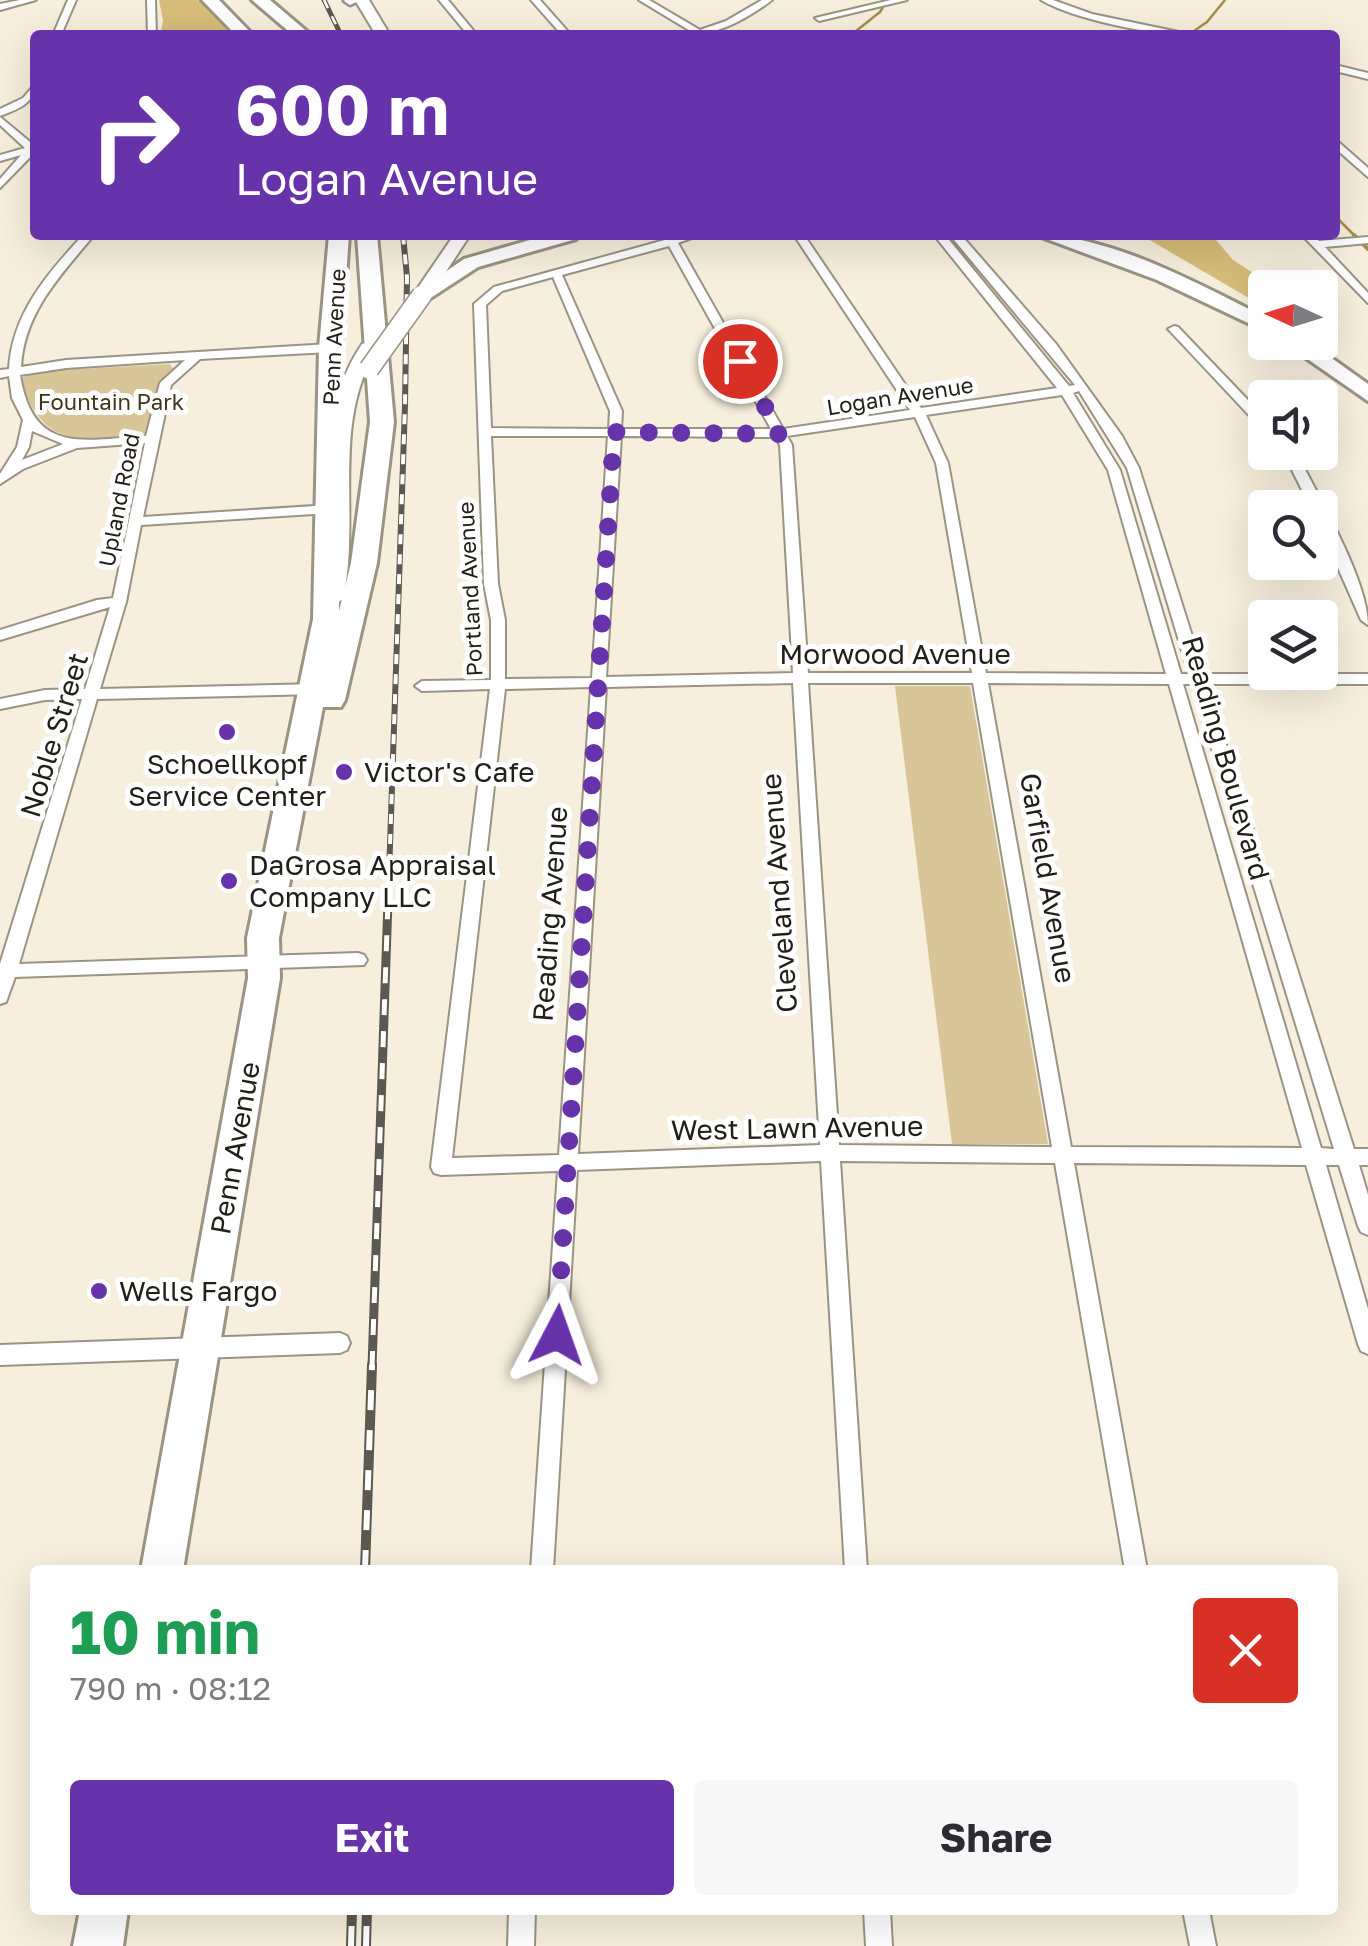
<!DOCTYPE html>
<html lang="en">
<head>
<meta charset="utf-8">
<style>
  :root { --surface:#fff; --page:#f7f7f7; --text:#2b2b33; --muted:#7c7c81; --accent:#63a }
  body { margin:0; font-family:"Golos Text",sans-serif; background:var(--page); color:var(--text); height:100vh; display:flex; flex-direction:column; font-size:38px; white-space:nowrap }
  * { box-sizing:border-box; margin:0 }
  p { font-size:32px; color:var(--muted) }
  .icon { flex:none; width:55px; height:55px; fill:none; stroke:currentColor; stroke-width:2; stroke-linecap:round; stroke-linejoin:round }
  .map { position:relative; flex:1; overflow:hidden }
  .drawer { position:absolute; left:30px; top:1565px; width:1308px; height:350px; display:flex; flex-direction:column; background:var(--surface); border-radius:10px; box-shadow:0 10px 40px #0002 }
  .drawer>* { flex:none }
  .hud { position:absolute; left:30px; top:30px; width:1310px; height:210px; border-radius:10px; box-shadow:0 10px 40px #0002; background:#63a; color:#fff; overflow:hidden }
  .needle { width:65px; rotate:274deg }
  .buttons { position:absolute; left:1248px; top:270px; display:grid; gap:20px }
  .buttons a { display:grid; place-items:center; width:90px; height:90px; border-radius:10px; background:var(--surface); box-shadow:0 10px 40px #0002; font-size:50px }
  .pin { position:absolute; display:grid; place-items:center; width:85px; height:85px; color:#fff; margin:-42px; border:5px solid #fff; border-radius:50%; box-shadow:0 2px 10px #0007 }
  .me { position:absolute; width:110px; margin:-55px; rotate:4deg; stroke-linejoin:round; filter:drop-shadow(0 0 8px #0008) }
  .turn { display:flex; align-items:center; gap:35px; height:210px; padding:0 40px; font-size:45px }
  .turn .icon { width:130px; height:130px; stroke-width:2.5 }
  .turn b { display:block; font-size:70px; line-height:85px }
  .round { display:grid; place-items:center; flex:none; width:105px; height:105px; border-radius:10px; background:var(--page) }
  .summary { display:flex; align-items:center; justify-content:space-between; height:170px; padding:0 40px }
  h1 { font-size:60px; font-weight:700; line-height:75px; color:#1e9e55 }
  .cta { display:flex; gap:20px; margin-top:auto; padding:20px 40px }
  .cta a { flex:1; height:115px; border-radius:10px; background:var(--accent); color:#fff; font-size:40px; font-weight:700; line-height:115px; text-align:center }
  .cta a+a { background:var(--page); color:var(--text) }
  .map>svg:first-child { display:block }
  .green { fill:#d8c598 }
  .forest { fill:#d8bd7a }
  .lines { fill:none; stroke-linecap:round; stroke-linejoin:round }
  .stream-far1 { stroke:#a78d4b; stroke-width:2.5 }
  .stream { stroke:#a78d4b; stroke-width:4 }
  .street-casing { stroke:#9b9484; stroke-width:4 }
  .secondary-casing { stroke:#9b9484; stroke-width:5 }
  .primary-casing { stroke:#9b9484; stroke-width:4 }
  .highway-casing { stroke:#9b9484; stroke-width:6 }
  .street { fill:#fff; fill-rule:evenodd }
  .secondary { fill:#fff; fill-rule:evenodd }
  .primary { fill:#fff; fill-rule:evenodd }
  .highway { fill:#fff; fill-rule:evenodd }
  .rail-far3-casing { stroke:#5c594f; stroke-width:5 }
  .rail-far2-casing { stroke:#5c594f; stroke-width:6 }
  .rail-far1-casing { stroke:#5c594f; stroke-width:9 }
  .rail-casing { stroke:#5c594f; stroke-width:10 }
  .rail-far3 { stroke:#fff; stroke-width:2.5; stroke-dasharray:9; stroke-linecap:butt }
  .rail-far2 { stroke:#fff; stroke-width:4; stroke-dasharray:10; stroke-linecap:butt }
  .rail-far1 { stroke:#fff; stroke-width:5; stroke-dasharray:16; stroke-linecap:butt }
  .rail { stroke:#fff; stroke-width:6; stroke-dasharray:20; stroke-linecap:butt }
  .primary-bridge-casing { stroke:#9b9484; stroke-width:22; stroke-linecap:butt }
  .primary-bridge { stroke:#fff; stroke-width:19 }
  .route { stroke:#63a; stroke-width:18; stroke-dasharray:0 32.4 }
  .poi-dot { fill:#63a; stroke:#fff; stroke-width:4 }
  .labels { text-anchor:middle; stroke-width:10; stroke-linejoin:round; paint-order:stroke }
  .far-street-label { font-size:22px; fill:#211f18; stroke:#fff }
  .far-park-label { font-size:22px; fill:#403517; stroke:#fff }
  .street-label { font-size:28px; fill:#211f18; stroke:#fff }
  .poi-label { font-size:28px; fill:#211f18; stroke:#fff; text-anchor:start }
</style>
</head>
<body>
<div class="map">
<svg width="1368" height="1946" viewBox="0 0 1368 1946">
  <rect width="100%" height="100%" fill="#f6efdd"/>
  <path class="green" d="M170,364l4,6 -17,20 -10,43 -5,3c-64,4 -97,14 -122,-56l8,-6 16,-3z
    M895,686h75l78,458h-96z"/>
  <path class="forest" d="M159,0h39l37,35h-75l3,-14z
    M1141,235h71l21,25 42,27 -10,1v7l-11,6z"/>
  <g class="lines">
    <path class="stream-far1" d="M851,35l29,-23 7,-12
      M1188,35l19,-13 18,-22
      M1335,216l21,21"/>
    <path class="stream" d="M1354,235l14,14"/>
    <defs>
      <path id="street" d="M20,0h16l-36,10v-6z
        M68,0h8l-15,35h-8z
        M147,0h8l1,35h-8z
        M439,0h9l29,35h-9z
        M531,0h9l31,35h-9z
        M639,0h10l51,30 26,-9 36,-21h10c-25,19 -55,35 -83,35l3,-3z
        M891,0h16l-88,21 -4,-3z
        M1041,0h12l39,14 101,21c-41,0 -117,-15 -152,-35z
        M1335,65l33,8v6l-33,-8z
        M35,84c0,20 -19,26 -35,32v-7l23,-11z
        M0,117l35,29v6l-35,36v-9l21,-24 -21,6v-6l25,-7 -25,-23z
        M1335,139l33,29v9l-33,-29z
        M83,235h11c-33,40 -70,77 -73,132l45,-7 264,-16 6,4 -6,4 -130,7 -29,26 -28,132 187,-12 7,4 -7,4 -189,12 -15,77 -26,87 219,-5 7,5 -7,5 -222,5 -78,265 339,-11 6,2 3,5 -3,5 -349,12 -9,25 -6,2v-40l82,-265 -37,1 -45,9v-10l45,-9 40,-1 25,-82 -110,33v-10l97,-30 16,-2 32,-155 -68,5 -54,21 -23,15v-10l17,-27 6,-27 -11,-22 -3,-22 -9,2v-8l9,-1c3,-55 38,-95 74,-134zM185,360l-25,23 -14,53c-64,4 -113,19 -126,-61l46,-7zM32,431l31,13 -41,16 7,-13z
        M683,235h17l-22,8 105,186 127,-19 -116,-175h10l117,173 136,-20 -123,-153h11l124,151 6,-1 -125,-150h11l95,109 66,92 17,32 65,206h164v10h-161l147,465h14v16h-9l9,30v40l-7,-3 -3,-6 -19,-61h-13l42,144v45l-7,-3 -3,-7 -52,-179 -232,-2 73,407h-22l-70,-407 -215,-2 27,409h-22l-24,-409 -244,9 -24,400h-22l27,-399 -117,4 -7,-2 -3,-6 59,-478 -68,2 -7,-5 7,-5 69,-1v-60l-7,-36 -10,-280 20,-17zM669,246l102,183h-150l1,-18 -60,-136zM553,277l57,134 -1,18 -118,-1 -5,-123 16,-14zM1079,391l48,77 62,206h-8l-61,-204 -47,-77zM1062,395l46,75 58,204 -180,-1 -38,-210 -22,-48zM915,417l21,46 36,210h-164l-16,-228 -5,-9zM491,436h117l-16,242 -87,1v-59l-7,-36zM621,436l154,1 5,8 13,228 -187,4zM793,683l27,462 -242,9 28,-467zM808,683h165l79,464 -213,-2zM988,683l181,1 133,464 -231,-1zM1183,684h9l142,465 -13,-1zM591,687l-32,468 -107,3 53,-469z
        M1302,235h11l6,6 49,-4v6l-43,4 43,46v10z
        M1174,326l4,1 87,91v11l-4,-1 -91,-97 -2,-2z
        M1283,452h13c21,42 72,128 72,173l-7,-5 -41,-93v-19h-9z
        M340,1333l7,3 3,7 -3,7 -7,3 -340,12v-20z
        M509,1910h26l-1,36h-26z
        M864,1910h26l2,36h-26z
        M1183,1910h26l7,36h-26z"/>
      <path id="secondary" d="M361,0l-11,5 -6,-4 1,-1z"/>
      <path id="primary" d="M355,0h14l21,35h-14z
        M454,235h16l-42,64h-12l-3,-4z
        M369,342l9,6c-48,75 -17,167 -35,251l-11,7 -11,-7c20,-87 -12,-177 41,-255z"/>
      <path id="highway" d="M202,0h17l34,35h-17z
        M252,0h18l41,35h-18z
        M329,235h20l-8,113 -2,263 12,-48 19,-141 -13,-187h20l17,187 -17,141 -32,137 -4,7h-18l-44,231 1,40 -97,592h-42l107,-592 -1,-40 66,-319 6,-271z
        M547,235h32l-3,4 -98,28 -49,32 -7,2 -10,-6 52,-36z
        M1036,235c75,0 162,49 229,82v14l-108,-51z
        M1283,342h26l59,42v17z
        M80,1910h48l-5,36h-50z"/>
    </defs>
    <use href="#street" class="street-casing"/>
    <use href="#secondary" class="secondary-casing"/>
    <use href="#primary" class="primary-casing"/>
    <use href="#highway" class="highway-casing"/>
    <use href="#street" class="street"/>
    <use href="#secondary" class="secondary"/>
    <use href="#primary" class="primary"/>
    <use href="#highway" class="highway"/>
    <defs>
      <path id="rail-far3" d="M324,0l17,35"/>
      <path id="rail-far2" d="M388,904l17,-499 2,-128 -4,-42"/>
      <path id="rail-far1" d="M372,1367l16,-466"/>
      <path id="rail" d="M365,1570l7,-205
        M351,1946l1,-36
        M366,1946l1,-36"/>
    </defs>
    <use href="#rail-far3" class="rail-far3-casing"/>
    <use href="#rail-far2" class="rail-far2-casing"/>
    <use href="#rail-far1" class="rail-far1-casing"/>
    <use href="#rail" class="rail-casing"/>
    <use href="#rail-far3" class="rail-far3"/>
    <use href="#rail-far2" class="rail-far2"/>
    <use href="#rail-far1" class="rail-far1"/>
    <use href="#rail" class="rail"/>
    <defs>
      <path id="primary-bridge" d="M369,369l53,-74"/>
    </defs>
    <use href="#primary-bridge" class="primary-bridge-casing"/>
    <use href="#primary-bridge" class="primary-bridge"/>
  </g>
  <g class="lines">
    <path class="route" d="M557,1335l57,-903 166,2 -40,-73"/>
  </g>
  <g class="poi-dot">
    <circle cx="227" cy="732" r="10"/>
    <circle cx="344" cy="772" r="10"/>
    <circle cx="229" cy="881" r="10"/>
    <circle cx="99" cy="1291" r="10"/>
  </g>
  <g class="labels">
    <g class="far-street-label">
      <text transform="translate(334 337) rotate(-87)" y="8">Penn Avenue</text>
      <text transform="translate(900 396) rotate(-9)" y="8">Logan Avenue</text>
      <text transform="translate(119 500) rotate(-79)" y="8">Upland Road</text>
      <text transform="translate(470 589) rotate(-93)" y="8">Portland Avenue</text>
    </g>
    <g class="far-park-label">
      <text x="111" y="410">Fountain Park</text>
    </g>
    <g class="street-label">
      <text x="895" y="664">Morwood Avenue</text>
      <text transform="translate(54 735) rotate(-73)" y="10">Noble Street</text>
      <text transform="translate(1226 758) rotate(74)" y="10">Reading Boulevard</text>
      <text transform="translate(1048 878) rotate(80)" y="10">Garfield Avenue</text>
      <text transform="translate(779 893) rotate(-94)" y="10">Cleveland Avenue</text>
      <text transform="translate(550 914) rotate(-86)" y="10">Reading Avenue</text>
      <text transform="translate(797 1128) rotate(-1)" y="10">West Lawn Avenue</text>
      <text transform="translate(235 1148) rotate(-80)" y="10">Penn Avenue</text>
    </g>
    <g class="poi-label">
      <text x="227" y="774" text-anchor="middle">Schoellkopf<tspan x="227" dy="32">Service Center</tspan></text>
      <text x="364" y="782">Victor's Cafe</text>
      <text x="249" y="875">DaGrosa Appraisal<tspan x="249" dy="32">Company LLC</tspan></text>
      <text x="119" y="1301">Wells Fargo</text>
    </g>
  </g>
</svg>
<div class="buttons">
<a><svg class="needle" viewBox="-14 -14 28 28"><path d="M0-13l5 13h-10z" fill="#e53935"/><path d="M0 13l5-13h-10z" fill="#7c7c81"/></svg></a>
<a><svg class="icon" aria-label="sound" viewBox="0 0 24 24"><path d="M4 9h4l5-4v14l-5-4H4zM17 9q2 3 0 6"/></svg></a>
<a><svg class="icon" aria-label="search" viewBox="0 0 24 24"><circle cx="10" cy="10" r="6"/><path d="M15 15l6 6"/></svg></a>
<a><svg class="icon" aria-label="layers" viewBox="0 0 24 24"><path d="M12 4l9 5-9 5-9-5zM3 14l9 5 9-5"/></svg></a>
</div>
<div class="pin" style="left:740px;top:361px;background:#d93025"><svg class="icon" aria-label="arrive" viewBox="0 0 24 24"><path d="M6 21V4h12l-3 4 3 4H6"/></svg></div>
<svg class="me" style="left:557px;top:1335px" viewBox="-20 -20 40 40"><path d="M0-17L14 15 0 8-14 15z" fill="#63a" stroke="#fff" stroke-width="4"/></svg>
<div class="hud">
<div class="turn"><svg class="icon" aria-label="right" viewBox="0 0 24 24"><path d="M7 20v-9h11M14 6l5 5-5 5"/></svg><div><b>600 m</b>Logan Avenue</div></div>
</div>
<section class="drawer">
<div class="summary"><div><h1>10 min</h1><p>790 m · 08:12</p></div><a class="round" style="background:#d93025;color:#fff"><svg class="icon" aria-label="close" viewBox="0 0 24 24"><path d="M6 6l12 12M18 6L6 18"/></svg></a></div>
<div class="cta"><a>Exit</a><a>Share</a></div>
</section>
</div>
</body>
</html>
